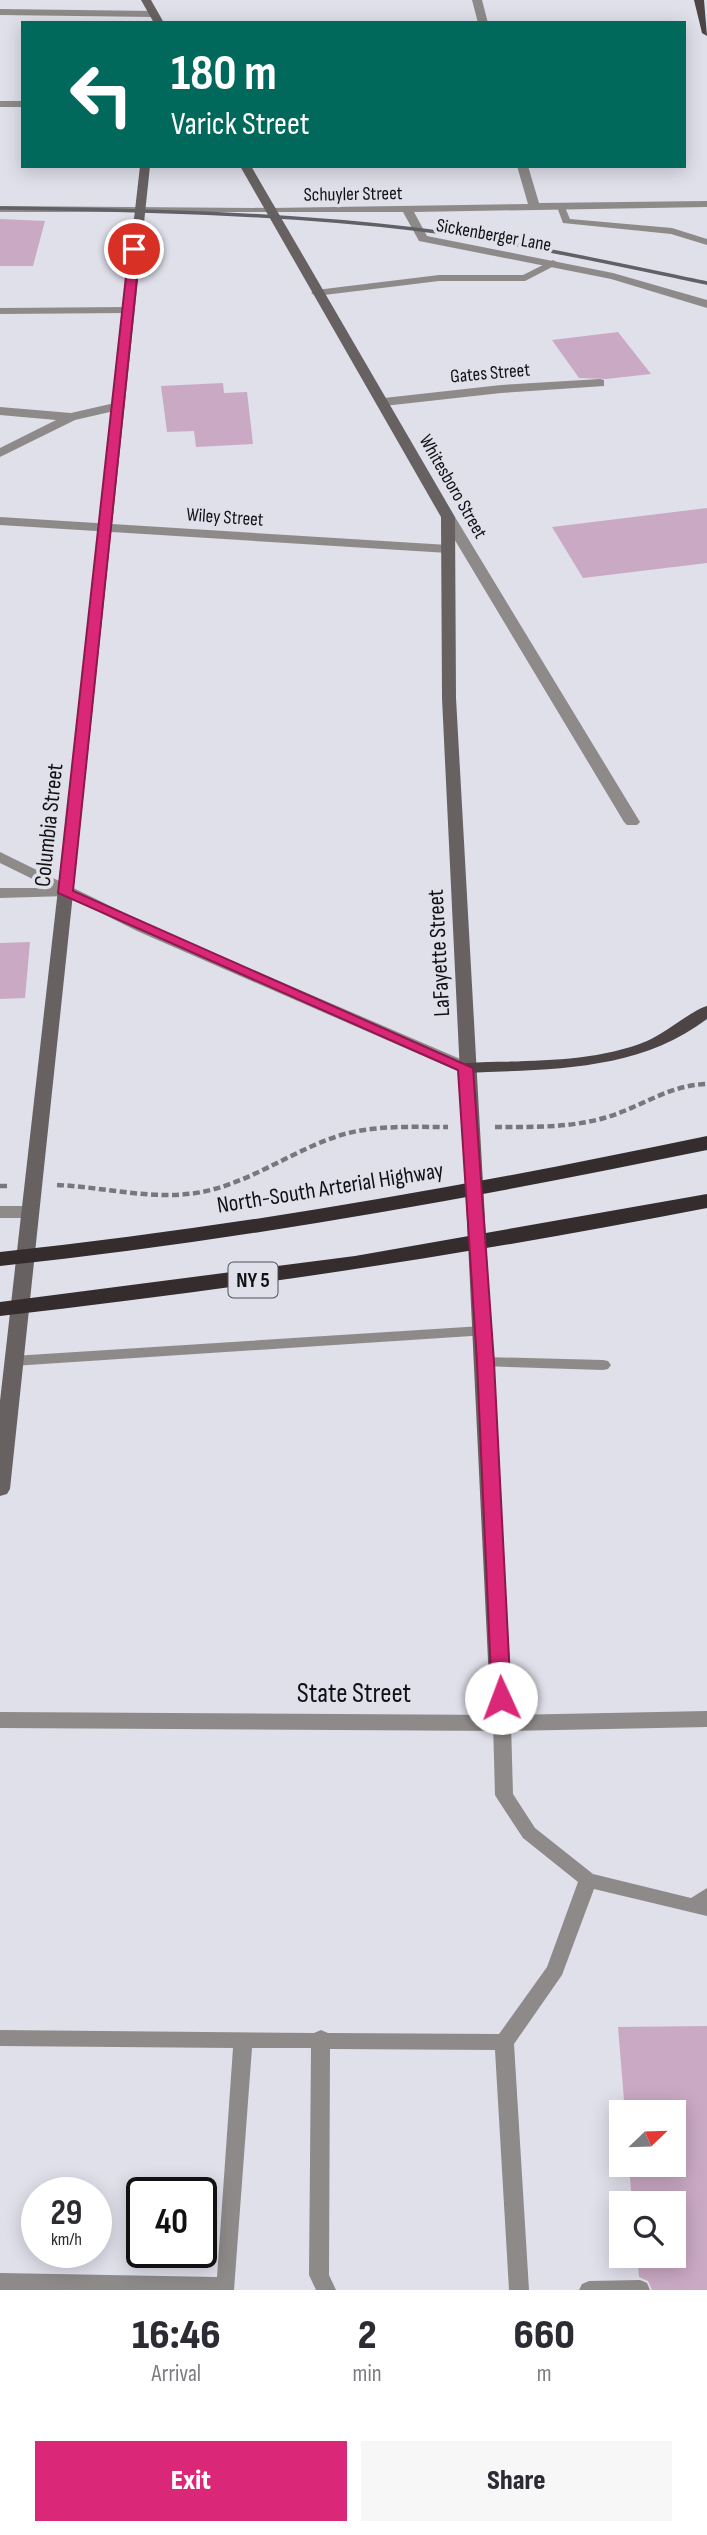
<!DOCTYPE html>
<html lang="en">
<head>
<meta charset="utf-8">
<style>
  :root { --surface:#fff; --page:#f7f7f7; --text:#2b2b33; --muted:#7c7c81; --accent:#db2777 }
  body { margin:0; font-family:"Sofia Sans Condensed",sans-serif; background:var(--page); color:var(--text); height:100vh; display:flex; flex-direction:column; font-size:26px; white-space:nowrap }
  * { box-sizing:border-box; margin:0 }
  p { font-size:23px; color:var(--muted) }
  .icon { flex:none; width:38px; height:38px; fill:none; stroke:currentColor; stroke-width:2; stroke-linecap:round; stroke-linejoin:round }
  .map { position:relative; height:2290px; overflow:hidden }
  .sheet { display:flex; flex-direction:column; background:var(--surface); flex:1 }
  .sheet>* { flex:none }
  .top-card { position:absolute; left:21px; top:21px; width:665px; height:147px; border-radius:0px; box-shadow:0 4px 18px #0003; background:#00695c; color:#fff; overflow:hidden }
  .needle { width:46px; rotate:67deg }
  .fabs { position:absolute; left:609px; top:2100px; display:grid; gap:14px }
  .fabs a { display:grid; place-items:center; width:77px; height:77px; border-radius:0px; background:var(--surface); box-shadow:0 4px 18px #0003; font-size:35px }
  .speed { position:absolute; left:21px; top:2177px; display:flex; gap:14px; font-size:35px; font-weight:700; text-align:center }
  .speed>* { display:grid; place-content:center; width:91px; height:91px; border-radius:50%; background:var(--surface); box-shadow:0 4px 18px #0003; line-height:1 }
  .speed small { font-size:18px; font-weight:400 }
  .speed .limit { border:4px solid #111; border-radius:10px; background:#fff; color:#111 }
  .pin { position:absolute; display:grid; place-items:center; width:60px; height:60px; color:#fff; margin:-30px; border:4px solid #fff; border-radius:50%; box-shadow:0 2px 7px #0007 }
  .me { position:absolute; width:77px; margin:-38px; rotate:358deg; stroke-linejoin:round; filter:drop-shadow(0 0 5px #0008) }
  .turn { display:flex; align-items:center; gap:24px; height:147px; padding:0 35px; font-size:32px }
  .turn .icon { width:91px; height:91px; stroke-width:2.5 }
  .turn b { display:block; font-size:49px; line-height:60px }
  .eta { display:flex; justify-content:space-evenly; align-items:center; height:119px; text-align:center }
  .eta b { font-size:42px; font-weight:800; line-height:49px }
  .button { display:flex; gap:14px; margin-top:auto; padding:14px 35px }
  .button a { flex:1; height:80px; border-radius:0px; background:var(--accent); color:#fff; font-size:28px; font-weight:800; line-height:80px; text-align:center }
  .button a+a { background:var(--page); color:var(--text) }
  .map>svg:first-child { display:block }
  .building { fill:#caa9c4 }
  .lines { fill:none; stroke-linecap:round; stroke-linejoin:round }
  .path { stroke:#77777e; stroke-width:4.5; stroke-dasharray:7 3.5; stroke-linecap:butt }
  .lane { fill:#8f8a8a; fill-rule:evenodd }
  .street { fill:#8f8a8a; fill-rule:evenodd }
  .secondary { fill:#686161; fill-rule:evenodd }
  .primary { fill:#4c4445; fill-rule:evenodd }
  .highway { fill:#352c2d; fill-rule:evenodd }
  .rail { stroke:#606066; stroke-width:3.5 }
  .route { fill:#db2777; stroke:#8e194d; stroke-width:2 }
  .labels { text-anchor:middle; stroke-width:7; stroke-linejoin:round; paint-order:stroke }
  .far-street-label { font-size:19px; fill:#111115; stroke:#dfe0ea }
  .shield { fill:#dfe0ea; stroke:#4f4f55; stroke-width:2 }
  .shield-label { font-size:21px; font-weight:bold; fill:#111115 }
  .street-label { font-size:23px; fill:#111115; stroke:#dfe0ea }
  .near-street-label { font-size:28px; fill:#111115; stroke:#dfe0ea }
</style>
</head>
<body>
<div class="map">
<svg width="707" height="2290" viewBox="0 0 707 2290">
  <rect width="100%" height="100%" fill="#dfe0ea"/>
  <path class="building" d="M0,219l45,2 -12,45h-33z
    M618,332l33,42 -45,5 -27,-1 -27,-38z
    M223,383l1,10 23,-1 6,52 -57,3 -2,-16 -27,1 -6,-46z
    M707,508v55l-124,15 -31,-51z
    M30,942l-5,56 -25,1v-56z
    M707,2026v264h-55l-4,-9 -9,-4 -2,-21h37v-53h-42l-3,-38h45v-53h-49l-7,-85z"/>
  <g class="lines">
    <path class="path" d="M495,1127c36,0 74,1 109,-9 36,-10 64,-33 103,-34
      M57,1185c48,2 97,16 145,7 50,-10 91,-42 139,-57 34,-10 72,-8 107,-8
      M0,1186h10"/>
    <path class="lane" d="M558,205h6l6,14 102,9 35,11v6l-36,-11 -108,-11 -6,-16z
      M553,260l5,3 -2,2 -31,16h-86l-123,15 -5,-3 5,-3 123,-15h84z
      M0,308l128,-1 5,3 -5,3 -128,1z
      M482,1326l5,1 3,4 -3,4 -474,31 -5,-1 -3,-4 3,-4 5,-1z
      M485,1357l118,3 5,1 3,4 -3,4 -5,1 -123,-4 -3,-4 3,-4z
      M502,1716l6,2 3,5 2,71 22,34 58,46 98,24 16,-10v28l-113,-27 -32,86 -48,69 15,246h-20l-14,-240 -165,-1 -1,226 7,15h-20l-7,-15 2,-227h-59l-18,242h-234v-17l217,4 16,-229 -233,-2v-16l314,3 7,-3 7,3 171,1 48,-67 31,-85 -55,-44 -25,-38 -3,-5 -2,-72 3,-5z
      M640,2280l7,3 3,7h-71l3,-6 7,-3z"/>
    <path class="street" d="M472,0h10l6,23h-10z
      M0,9l154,2 5,3 -5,3 -154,-2z
      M0,101h23v6h-23z
      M517,166h11l11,37 168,-2v6l-293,5 13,24 186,37 94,27v8l-96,-29 -192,-38 -16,-29h-403v-6l271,2 257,-4z
      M600,379l4,1v6l-103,7 -117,13 -6,-4 6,-4 117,-13z
      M119,402l6,4 -2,3 -48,11 -75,37v-9l56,-28 -56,-5v-8l71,6z
      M448,513l7,4 185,305 -3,3h-10l-3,-3 -183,-305z
      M0,517l448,28 7,4 -7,4 -448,-28z
      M0,852l149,73 323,139 2,4 -8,5 -6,-1 -323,-141 -70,-35 -67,2v-10h51l-51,-25z
      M0,1206h30l9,6 -9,6h-30z
      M707,1711v16l-205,4 -502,-3v-16l502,3z"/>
    <path class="secondary" d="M141,0h10l13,23h-10z
      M140,166h10l-140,1323 -3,5 -7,2v-95z
      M240,166h11l204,351 1,181 57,1025 -3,6 -8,2 -8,-2 -3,-6 -49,-1025 -1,-181z"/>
    <path class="primary" d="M694,0h10l3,36 -5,-3z
      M707,1006v13c-70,53 -157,50 -241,54l-8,-5 8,-5c59,-3 125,1 181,-22 19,-8 45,-31 60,-35z"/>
    <path class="highway" d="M707,1136v14c-234,48 -469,91 -707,116v-14c238,-25 473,-67 707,-116z
      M707,1194v14c-234,46 -470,81 -707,108v-14l355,-46z"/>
    <path class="rail" d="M0,208c138,2 277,5 414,21 99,12 196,34 293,54"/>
  </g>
  <path class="route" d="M134,246l6,3 -67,642 400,177 21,294 17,336 -10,8 -9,-8 -15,-336 -19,-292 -400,-177 71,-644z"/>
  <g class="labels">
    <g class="far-street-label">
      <text transform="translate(353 193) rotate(-1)" y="7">Schuyler Street</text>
      <text transform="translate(494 234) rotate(10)" y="7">Sickenberger Lane</text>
      <text transform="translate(490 372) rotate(-5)" y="7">Gates Street</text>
      <text transform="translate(454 486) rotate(60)" y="7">Whitesboro Street</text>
      <text transform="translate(225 516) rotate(4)" y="7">Wiley Street</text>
    </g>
    <rect class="shield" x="228.5" y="1262.5" width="49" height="35" rx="5"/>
    <g class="shield-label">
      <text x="253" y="1287">NY 5</text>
    </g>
    <g class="street-label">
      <text transform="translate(48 825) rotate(-84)" y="8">Columbia Street</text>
      <text transform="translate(438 953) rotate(-93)" y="8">LaFayette Street</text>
      <text transform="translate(330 1187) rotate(-9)" y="8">North-South Arterial Highway</text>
    </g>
    <g class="near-street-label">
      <text x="354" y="1702">State Street</text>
    </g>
  </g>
</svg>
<div class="fabs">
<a><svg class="needle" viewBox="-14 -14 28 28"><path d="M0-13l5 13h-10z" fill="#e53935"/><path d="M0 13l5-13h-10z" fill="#7c7c81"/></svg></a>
<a><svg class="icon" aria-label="search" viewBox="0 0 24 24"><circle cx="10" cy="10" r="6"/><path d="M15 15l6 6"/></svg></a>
</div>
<div class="speed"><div>29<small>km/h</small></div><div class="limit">40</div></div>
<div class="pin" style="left:134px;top:249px;background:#d93025"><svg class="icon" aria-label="arrive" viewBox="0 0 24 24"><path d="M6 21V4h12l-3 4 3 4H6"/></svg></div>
<svg class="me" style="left:501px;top:1698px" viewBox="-20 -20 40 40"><circle r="19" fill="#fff"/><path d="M0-13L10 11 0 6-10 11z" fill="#db2777"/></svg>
<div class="top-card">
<div class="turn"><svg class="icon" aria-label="left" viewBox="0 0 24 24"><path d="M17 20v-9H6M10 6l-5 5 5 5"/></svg><div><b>180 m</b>Varick Street</div></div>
</div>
</div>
<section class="sheet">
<div class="eta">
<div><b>16:46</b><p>Arrival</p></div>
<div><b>2</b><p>min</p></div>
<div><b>660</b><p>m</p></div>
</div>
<div class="button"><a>Exit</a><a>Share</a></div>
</section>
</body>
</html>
